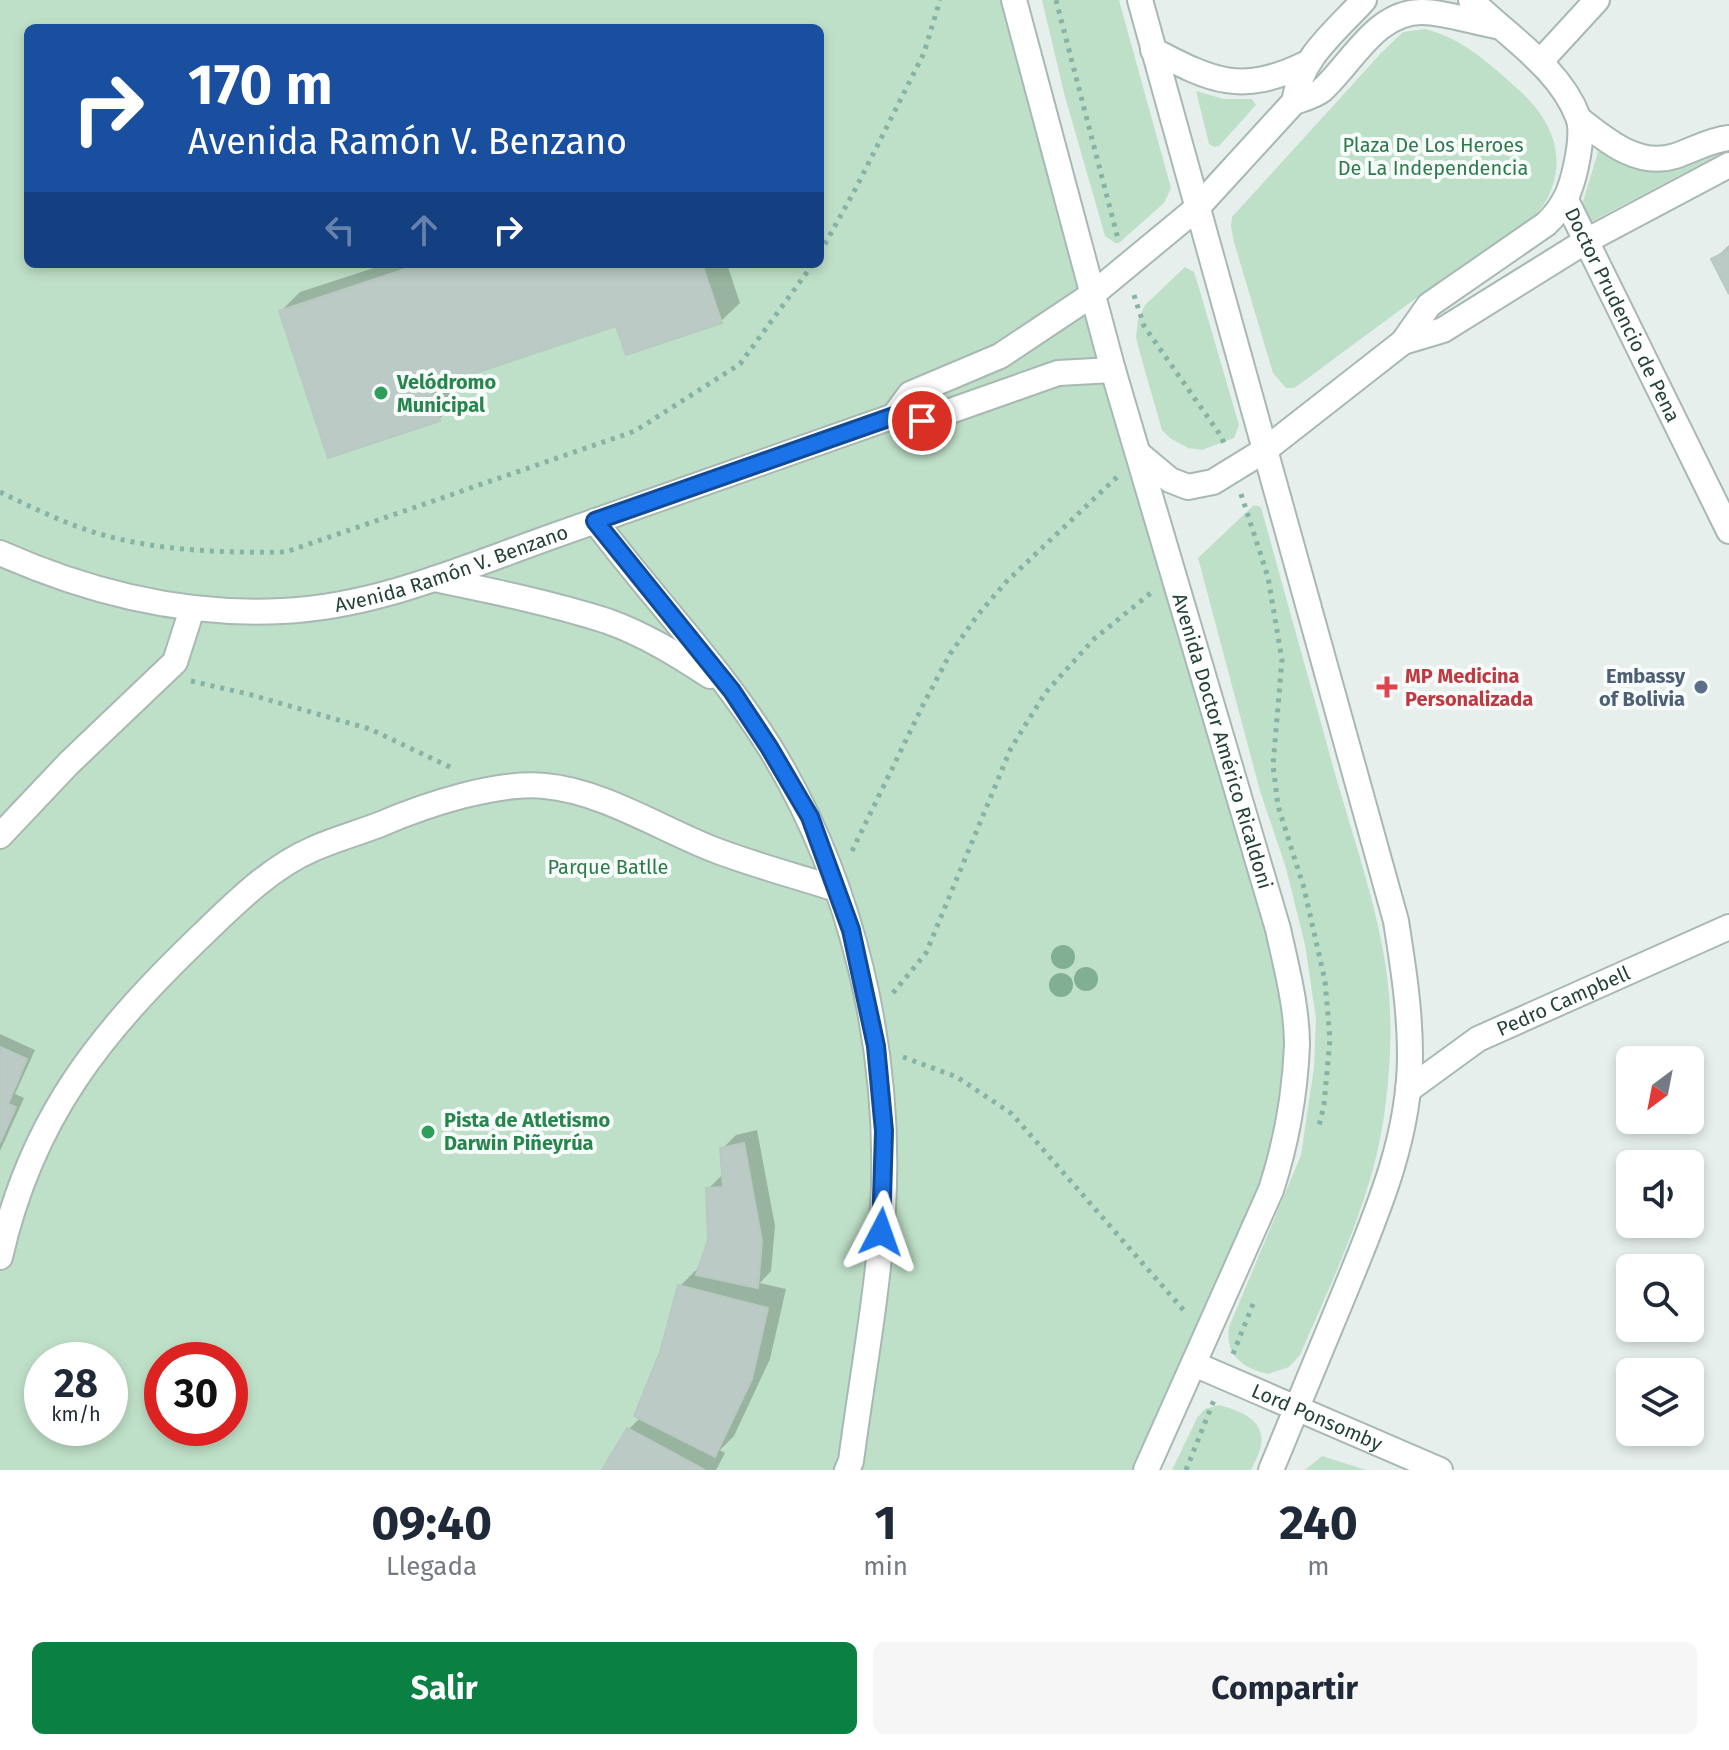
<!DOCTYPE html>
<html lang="es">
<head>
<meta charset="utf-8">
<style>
  :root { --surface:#fff; --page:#f6f6f7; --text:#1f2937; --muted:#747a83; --accent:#0b8043 }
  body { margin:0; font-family:"Fira Sans",sans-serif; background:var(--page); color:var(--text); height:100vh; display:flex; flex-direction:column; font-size:30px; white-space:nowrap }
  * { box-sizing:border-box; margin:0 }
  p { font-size:26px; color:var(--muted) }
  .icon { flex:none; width:44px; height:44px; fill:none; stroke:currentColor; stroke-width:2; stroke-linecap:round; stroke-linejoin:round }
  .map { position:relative; height:1470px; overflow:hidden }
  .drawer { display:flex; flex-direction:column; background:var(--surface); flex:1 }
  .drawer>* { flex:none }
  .hud { position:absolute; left:24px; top:24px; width:800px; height:244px; border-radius:12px; box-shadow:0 4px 12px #0003; background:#1a4fa0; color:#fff; overflow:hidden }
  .needle { width:52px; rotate:212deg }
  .fabs { position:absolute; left:1616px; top:1046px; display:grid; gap:16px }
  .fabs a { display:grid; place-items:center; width:88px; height:88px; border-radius:12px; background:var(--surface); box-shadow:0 4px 12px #0003; font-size:40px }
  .speed { position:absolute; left:24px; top:1342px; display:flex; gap:16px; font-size:40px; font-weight:700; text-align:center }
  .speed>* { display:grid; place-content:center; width:104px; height:104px; border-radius:50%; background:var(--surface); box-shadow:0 4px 12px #0003; line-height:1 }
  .speed small { font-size:20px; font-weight:400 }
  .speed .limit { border:12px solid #d22; background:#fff; color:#111 }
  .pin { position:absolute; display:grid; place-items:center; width:68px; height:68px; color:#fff; margin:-34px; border:4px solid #fff; border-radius:50%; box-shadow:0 2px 8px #0007 }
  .me { position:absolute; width:88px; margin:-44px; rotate:4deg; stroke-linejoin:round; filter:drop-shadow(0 0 6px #0008) }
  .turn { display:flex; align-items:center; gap:28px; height:168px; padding:0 32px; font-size:36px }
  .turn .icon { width:104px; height:104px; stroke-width:2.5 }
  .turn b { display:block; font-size:56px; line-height:68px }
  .lanes { display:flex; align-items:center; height:76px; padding:0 32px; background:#0003; justify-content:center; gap:40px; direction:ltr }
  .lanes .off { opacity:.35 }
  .eta { display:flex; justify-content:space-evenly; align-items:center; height:136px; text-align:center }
  .eta b { font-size:48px; font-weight:700; line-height:56px }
  .cta { display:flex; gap:16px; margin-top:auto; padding:16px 32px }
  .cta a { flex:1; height:92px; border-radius:12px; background:var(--accent); color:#fff; font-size:32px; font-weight:700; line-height:92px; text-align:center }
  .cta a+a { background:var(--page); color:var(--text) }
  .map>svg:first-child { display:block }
  .green { fill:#bfe0c8; fill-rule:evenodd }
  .shadow { fill:#0003 }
  .building { fill:#bbcac4; stroke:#b8c9c2; stroke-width:2 }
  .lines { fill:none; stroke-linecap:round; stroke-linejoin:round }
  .minor-casing { stroke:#a8b8b2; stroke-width:28 }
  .path { stroke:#86b3a5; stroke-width:5; stroke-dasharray:4 6; stroke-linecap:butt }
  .minor { stroke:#fff; stroke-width:24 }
  .tree { fill:#80af93 }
  .route-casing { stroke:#114b97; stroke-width:20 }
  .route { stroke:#1a73e8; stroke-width:14 }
  .leisure-dot { fill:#2e9e5b; stroke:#f7fbf9; stroke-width:3 }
  .health-dot { fill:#e0444e; stroke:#f7fbf9; stroke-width:3 }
  .service-dot { fill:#5c6f8a; stroke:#f7fbf9; stroke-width:3 }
  .labels { text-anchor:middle; stroke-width:8; stroke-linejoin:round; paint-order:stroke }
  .park-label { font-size:20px; fill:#2d7a4b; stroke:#f7fbf9 }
  .street-label { font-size:20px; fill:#24423a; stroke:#f7fbf9 }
  .leisure-label { font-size:20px; font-weight:bold; fill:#27864d; stroke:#f7fbf9; text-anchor:start }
  .health-label { font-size:20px; font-weight:bold; fill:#be3a42; stroke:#f7fbf9; text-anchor:start }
  .service-label { font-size:20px; font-weight:bold; fill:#4e5e75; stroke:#f7fbf9; text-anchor:end }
</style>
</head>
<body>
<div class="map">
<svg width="1729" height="1470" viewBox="0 0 1729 1470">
  <rect width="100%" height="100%" fill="#e6efeb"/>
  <path class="green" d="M0,0h1014l279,1000 -8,148 -139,322h-1146zM28,28h792v236h-792zM42,1360h68v68h-68zM162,1360h68v68h-68z
    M1042,0h77l52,188 -7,15 -45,40h-4l-10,-7 -41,-143z
    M1425,29c39,10 65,35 95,62 31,29 47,64 29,104 -14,33 -69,59 -99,79 -48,34 -96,70 -143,105l-13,9h-8l-13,-15 -39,-131 -3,-16 1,-9 150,-165 21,-20z
    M1196,91l28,8h28l4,6 -37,41 -5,1 -5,-3z
    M1602,151c50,34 70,21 122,1l-135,71 -8,-15 17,-56z
    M1185,267l9,5 3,9 42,144 -5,13 -32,12 -14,-2 -18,-10 -8,-8 -17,-59 -9,-33 2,-18 7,-15z
    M1254,505l7,2c24,88 49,176 73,263 20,71 49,151 55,224 3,38 1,78 -4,115 -11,87 -51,167 -85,246l-11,12 -21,7c-26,-6 -43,-19 -39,-47l72,-172 13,-88 2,-48 -11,-74 -19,-77 -26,-77 -62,-233z
    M1219,1405c19,5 47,14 42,41 -1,7 -7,17 -10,24h-79l25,-52 8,-9z
    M1322,1456l44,14h-61z"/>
  <path class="shadow" d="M1729,245v45l-16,-30z
    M386,264h341l13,39 -19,18 -104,3 -166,54 7,22 -19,19 -158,-108 19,-19z
    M0,1034l35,16 -20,44 9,4 -24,53z
    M757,1130l18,96 -4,45 -11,12 26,6 -16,70 -36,77 -14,14 5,3 -9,17h-112l24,-40 13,-13 21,-64 18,-67 19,-19 11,-27 -2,-51 14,-14v-26l14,-14z"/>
  <path class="building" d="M1729,250v44l-18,-35z
    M420,264h282l20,59 -96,32 -10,-29 -186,62 10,33 -112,37 -49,-147z
    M0,1047l27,12 -19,45 8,3 -16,36z
    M744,1143l18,98 -4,47 -62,-13 12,-35 -2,-52 17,-1 -3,-39z
    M678,1285l90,23 -16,71 -37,78 -81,-41 26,-64z
    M627,1428l78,42h-103z"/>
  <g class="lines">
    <defs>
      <g id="minor">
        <path id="s1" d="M1014,0l99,370 165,559c8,37 19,77 19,116 -2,49 -11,99 -26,145l-125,280"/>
        <path d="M1140,0l256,921c7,45 14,88 14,134 0,83 -33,158 -64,234 -25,60 -50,121 -75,181"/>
        <path d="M1153,50c59,31 88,45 152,14"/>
        <path d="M1540,62l57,-62"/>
        <path d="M1294,102c9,-3 21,-6 28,-12 31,-28 54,-79 101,-78 20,0 51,10 73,14"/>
        <path d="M1579,119c27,21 59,49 96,37 18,-6 35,-16 54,-18"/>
        <path id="s2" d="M1566,200l163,331"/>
        <path d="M1403,342l40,-12 143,-89 143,-76"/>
        <path d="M894,416l16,-22 90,-38 93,-62 104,-86 97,-106c7,-45 40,-69 70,-102"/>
        <path d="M1140,455l30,25 18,7 25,-5 52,-32 138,-108 26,-37 117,-81c18,-17 25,-34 30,-58 3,-14 7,-36 2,-49 -19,-50 -71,-81 -107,-117"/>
        <path d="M595,521c57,76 124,145 174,225 84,136 123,304 114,463 -5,84 -21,168 -32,252l-4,9"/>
        <path id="s3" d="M0,553c90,40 183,63 282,58 95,-4 186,-45 274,-76 113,-40 225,-79 338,-119l28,5 136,-48 55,-3"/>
        <path d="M434,579c58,12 117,24 173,42 37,13 71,34 103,55"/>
        <path d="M0,836l69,-73 106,-101 17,-53"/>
        <path id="s4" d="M1408,1090l70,-51 251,-112"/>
        <path d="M0,1257c32,-141 101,-225 203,-323 32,-31 68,-67 110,-85 22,-10 45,-16 68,-25 44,-19 116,-43 164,-38 57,5 116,43 170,64 39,15 81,26 121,39"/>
        <path id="s5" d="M1194,1364l246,106"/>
      </g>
    </defs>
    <use href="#minor" class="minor-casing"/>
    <path class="path" d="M1056,0l62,239
      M820,253l37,-67 67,-133 16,-53
      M1134,295l10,31 77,110 4,10
      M0,492c31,15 64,31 96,41 61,18 127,20 190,19l349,-121 105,-67 73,-100
      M1241,494l27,83 14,83 -9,105 5,41 26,82 21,93 5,58 -6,66 -6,25
      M191,681l57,13 122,35 84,40
      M852,851l72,-148 26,-49 27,-38 29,-34 112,-106
      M893,993l33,-40 85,-205 35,-56 48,-53 58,-47
      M903,1057l54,20 55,37 175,200
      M1233,1354l20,-50
      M1186,1470l28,-70"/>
    <use href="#minor" class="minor"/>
  </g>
  <g class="tree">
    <circle cx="1063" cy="957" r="12"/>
    <circle cx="1086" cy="979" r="12"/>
    <circle cx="1061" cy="985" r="12"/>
  </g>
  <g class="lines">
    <defs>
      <path id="route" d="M881,1232l3,-101 -8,-85 -25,-116 -41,-113 -41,-70 -37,-56 -137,-170 299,-105 28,5"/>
    </defs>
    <use href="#route" class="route-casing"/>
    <use href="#route" class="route"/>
  </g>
  <g class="leisure-dot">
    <circle cx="381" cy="393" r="8"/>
    <circle cx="428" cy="1132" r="8"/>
  </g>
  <path class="health-dot" d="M1383 675h8v8h8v8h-8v8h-8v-8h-8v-8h8z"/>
  <circle class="service-dot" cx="1701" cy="687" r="8"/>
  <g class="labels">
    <g class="park-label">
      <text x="1433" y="152">Plaza De Los Heroes<tspan x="1433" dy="23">De La Independencia</tspan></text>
      <text x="608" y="874">Parque Batlle</text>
    </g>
    <g class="street-label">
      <text dy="7" stroke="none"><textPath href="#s2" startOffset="128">Doctor Prudencio de Pena</textPath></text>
      <text dy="7" stroke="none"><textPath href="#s3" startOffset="466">Avenida Ramón V. Benzano</textPath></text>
      <text dy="7" stroke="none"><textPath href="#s1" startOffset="770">Avenida Doctor Américo Ricaldoni</textPath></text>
      <text dy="7" stroke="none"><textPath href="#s4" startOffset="180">Pedro Campbell</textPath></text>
      <text dy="7" stroke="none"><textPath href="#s5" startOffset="134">Lord Ponsomby</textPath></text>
    </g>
    <g class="leisure-label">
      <text x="397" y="389">Velódromo<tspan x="397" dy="23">Municipal</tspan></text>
      <text x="444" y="1127">Pista de Atletismo<tspan x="444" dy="23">Darwin Piñeyrúa</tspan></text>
    </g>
    <g class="health-label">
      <text x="1405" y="683">MP Medicina<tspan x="1405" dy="23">Personalizada</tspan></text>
    </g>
    <g class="service-label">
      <text x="1685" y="683">Embassy<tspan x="1685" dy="23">of Bolivia</tspan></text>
    </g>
  </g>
</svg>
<div class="fabs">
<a><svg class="needle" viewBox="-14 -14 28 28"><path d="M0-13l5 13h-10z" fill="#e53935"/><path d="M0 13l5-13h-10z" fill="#747a83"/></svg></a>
<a><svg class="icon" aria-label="sound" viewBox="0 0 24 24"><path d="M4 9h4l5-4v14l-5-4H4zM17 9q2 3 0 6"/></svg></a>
<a><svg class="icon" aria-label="search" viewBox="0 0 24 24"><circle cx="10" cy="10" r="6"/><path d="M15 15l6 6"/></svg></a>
<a><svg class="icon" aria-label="layers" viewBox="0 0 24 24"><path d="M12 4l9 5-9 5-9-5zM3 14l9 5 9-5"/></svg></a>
</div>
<div class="speed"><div>28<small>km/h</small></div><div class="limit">30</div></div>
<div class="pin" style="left:922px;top:421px;background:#d93025"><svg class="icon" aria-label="arrive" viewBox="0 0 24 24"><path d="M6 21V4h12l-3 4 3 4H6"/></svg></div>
<svg class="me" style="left:881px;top:1232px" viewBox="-20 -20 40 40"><path d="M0-17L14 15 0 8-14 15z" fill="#1a73e8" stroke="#fff" stroke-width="4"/></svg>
<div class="hud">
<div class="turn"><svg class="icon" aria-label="right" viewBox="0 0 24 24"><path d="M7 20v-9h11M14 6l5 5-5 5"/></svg><div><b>170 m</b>Avenida Ramón V. Benzano</div></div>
<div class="lanes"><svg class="icon off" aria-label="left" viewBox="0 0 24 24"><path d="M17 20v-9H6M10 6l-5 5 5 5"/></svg><svg class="icon off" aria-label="ahead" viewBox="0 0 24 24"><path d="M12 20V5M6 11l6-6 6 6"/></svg><svg class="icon" aria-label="right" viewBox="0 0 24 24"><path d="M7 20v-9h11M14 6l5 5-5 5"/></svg></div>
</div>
</div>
<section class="drawer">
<div class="eta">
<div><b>09:40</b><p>Llegada</p></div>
<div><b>1</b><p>min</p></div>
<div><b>240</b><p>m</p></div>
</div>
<div class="cta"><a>Salir</a><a>Compartir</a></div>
</section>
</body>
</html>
